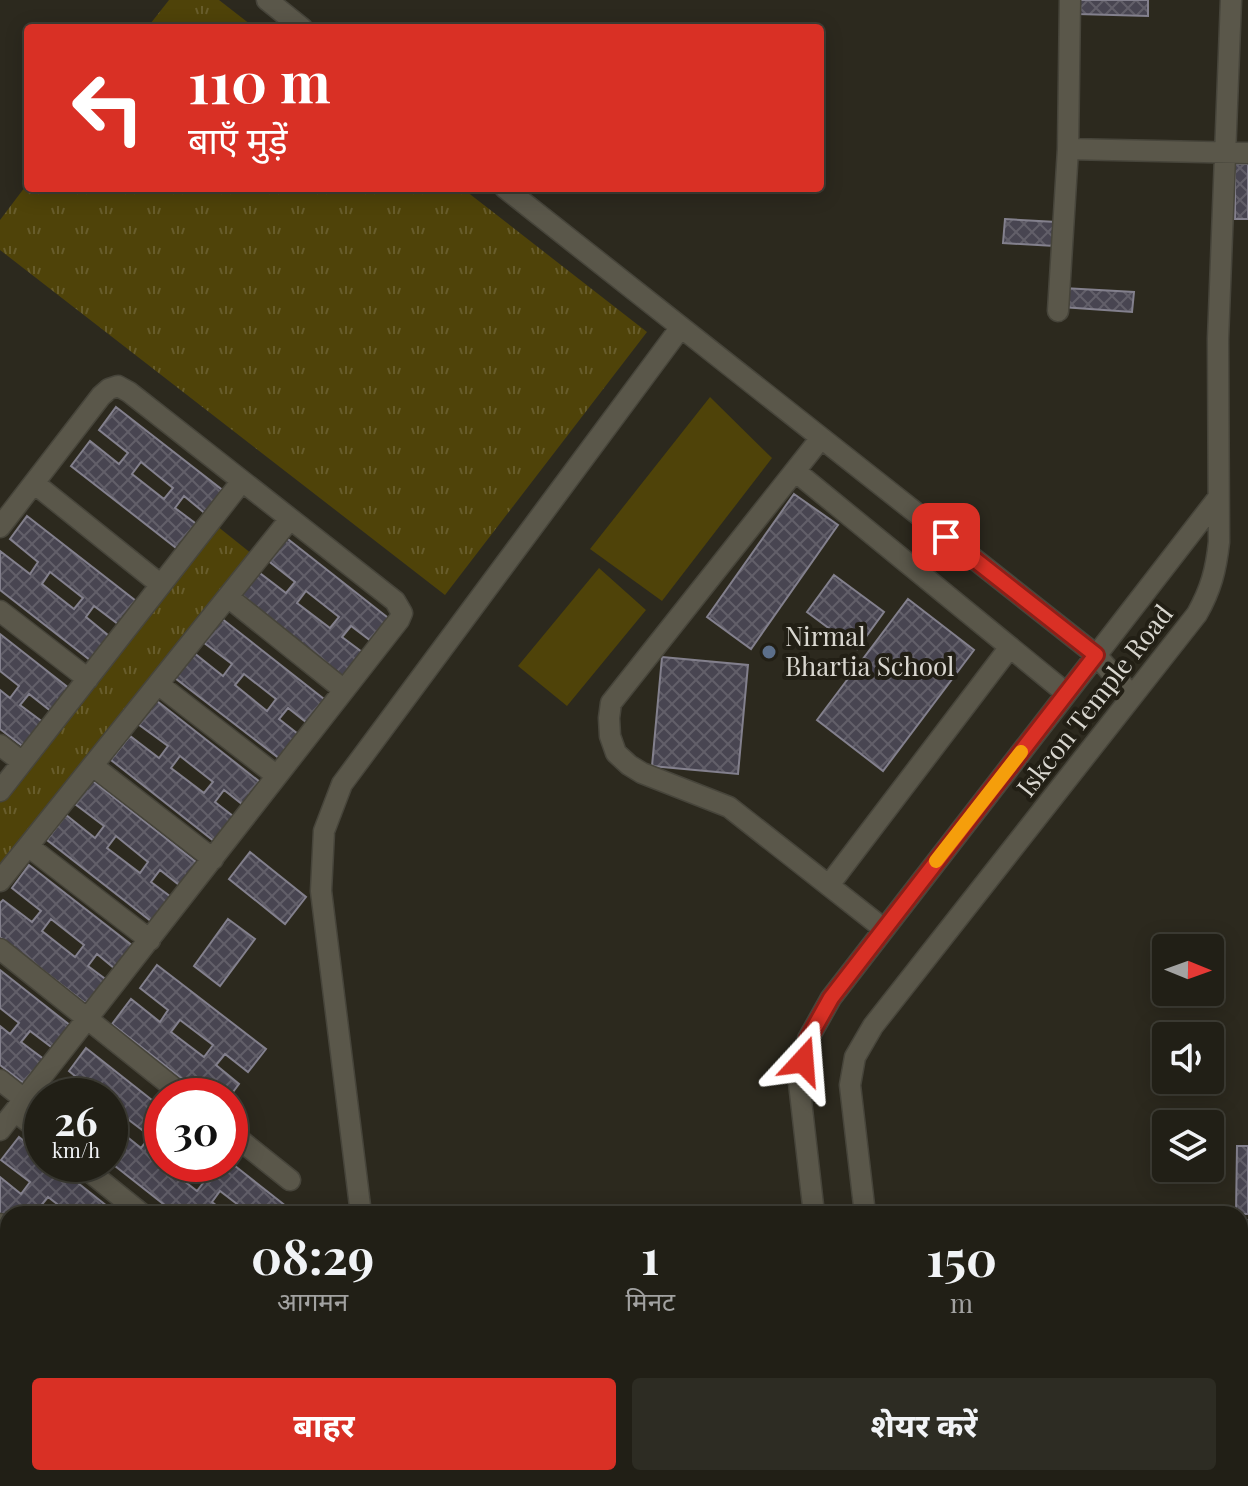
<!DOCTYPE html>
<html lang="hi">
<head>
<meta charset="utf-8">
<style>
  :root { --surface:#211f16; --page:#2d2c23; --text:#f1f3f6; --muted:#a2a2a1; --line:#3e3d35; --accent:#d93025 }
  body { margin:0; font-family:"Playfair Display","Noto Sans Devanagari",serif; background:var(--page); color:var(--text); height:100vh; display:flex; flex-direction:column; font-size:30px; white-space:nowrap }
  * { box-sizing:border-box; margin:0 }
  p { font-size:26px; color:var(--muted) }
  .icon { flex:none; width:44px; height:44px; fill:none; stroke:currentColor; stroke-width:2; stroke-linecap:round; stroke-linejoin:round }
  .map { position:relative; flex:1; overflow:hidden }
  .details { position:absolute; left:0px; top:1206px; width:1248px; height:280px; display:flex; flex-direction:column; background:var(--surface); border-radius:24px 24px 0 0; box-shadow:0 4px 20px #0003,0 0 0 2px var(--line) }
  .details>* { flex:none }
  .hud { position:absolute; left:24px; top:24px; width:800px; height:168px; border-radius:8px; box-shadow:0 4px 20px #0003,0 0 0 2px var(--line); background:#d93025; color:#fff; overflow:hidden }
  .needle { width:52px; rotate:91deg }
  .tools { position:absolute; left:1152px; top:934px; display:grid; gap:16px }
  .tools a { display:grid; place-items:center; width:72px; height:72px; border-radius:8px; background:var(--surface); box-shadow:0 4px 20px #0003,0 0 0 2px var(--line); font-size:40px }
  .speed { position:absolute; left:24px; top:1078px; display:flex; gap:16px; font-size:40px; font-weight:700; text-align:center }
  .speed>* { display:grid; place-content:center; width:104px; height:104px; border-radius:50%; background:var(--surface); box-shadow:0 4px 20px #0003,0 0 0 2px var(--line); line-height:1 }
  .speed small { font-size:20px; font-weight:400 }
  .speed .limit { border:12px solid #d22; background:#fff; color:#111 }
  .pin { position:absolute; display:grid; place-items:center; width:68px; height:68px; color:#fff; margin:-34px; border-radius:16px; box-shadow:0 4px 12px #0006 }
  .me { position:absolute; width:88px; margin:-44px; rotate:19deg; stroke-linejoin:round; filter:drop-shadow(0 0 6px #0008) }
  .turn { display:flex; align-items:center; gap:28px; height:168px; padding:0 32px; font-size:36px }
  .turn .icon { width:104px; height:104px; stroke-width:2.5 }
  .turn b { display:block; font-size:56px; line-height:68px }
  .eta { display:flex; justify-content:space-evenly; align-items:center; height:136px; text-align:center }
  .eta b { font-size:48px; font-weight:700; line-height:56px }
  .primary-button { display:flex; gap:16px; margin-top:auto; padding:16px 32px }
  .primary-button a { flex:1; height:92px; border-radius:8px; background:var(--accent); color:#fff; font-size:32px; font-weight:700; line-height:92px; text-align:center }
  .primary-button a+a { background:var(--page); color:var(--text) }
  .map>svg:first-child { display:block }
  .green { fill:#4f4309 }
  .park { fill:url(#park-tufts) }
  .building { fill:url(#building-cross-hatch); stroke:#83808d; stroke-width:2; fill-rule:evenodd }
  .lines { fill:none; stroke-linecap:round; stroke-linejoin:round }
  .minor-casing { stroke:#47453b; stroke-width:23 }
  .minor { stroke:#5a574a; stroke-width:20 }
  .route-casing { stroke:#8d1f18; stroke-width:20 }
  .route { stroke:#d93025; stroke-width:14 }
  .slow { stroke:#f59e0b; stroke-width:14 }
  .service-dot { fill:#5c6f8a; stroke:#221f15; stroke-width:3 }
  .labels { text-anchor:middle; stroke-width:8; stroke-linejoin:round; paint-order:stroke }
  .poi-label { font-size:26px; fill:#d9d7d0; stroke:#221f15; text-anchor:start }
  .street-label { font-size:26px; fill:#d9d7d0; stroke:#221f15 }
</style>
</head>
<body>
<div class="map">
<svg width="1248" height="1486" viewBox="0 0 1248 1486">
  <defs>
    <pattern id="park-tufts" width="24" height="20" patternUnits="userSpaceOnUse" patternTransform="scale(2)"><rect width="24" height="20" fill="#4f4309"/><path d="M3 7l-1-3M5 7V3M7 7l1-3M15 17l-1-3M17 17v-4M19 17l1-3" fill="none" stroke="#685d2c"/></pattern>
    <pattern id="building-cross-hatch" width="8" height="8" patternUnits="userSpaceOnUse" patternTransform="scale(2)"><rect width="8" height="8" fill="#484551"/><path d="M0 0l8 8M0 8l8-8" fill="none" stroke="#625f69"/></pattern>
  </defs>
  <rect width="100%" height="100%" fill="#2c291e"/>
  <path class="green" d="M710,397l62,61 -110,143 -72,-52z
    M599,568l47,42 -79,96 -49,-40z"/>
  <path class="park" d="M169,0h50l36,28h-108z
    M28,183v5h434l185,144 -202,263 -445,-345v-30z
    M217,526l35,28 -252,317v-72z"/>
  <path class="building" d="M1078,0h70v16l-70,-2z
    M1235,164h13v55h-13z
    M1005,219l51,3 -2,24 -51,-3z
    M1063,288l71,4 -2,20 -70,-5z
    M116,407l109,85 -18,23 -23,-19 -9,12 24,18 -19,25 -109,-85 19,-25 29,23 9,-11 -29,-23zM141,462l32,26 -9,11 -32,-25z
    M794,494l44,31 -87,124 -44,-32z
    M27,516l109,85 -18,23 -24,-18 -8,11 23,19 -19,24 -90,-70v-39l30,23 8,-12 -28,-23zM50,572l33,26 -9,11 -32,-25z
    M284,536l108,85 -17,23 -24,-18 -9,11 24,18 -19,25 -109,-85 19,-24 29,22 9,-11 -29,-23zM306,591l33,26 -9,11 -33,-25z
    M834,575l50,37 -27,37 -50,-37z
    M908,599l66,51 -91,121 -66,-51z
    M221,618l108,85 -18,23 -23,-18 -9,11 24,19 -19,24 -109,-84 19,-25 29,23 9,-12 -29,-22zM244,674l32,25 -9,12 -32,-26z
    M0,634l70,55 -18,23 -23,-18 -9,11 24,18 -19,25 -25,-19v-39l10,8 9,-12 -19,-15z
    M662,657l86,8 -10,109 -86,-8z
    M157,701l108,85 -18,22 -23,-18 -9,12 23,18 -19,25 -108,-85 19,-24 29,22 9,-12 -30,-22zM180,756l33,26 -9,11 -33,-25z
    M93,781l108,85 -18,22 -23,-18 -9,12 24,18 -19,25 -109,-85 19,-25 29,23 9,-12 -29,-22zM116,836l32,26 -8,11 -33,-25z
    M250,852l56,45 -21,27 -56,-45z
    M29,865l109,85 -18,23 -23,-19 -9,12 24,18 -19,25 -93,-72v-34l3,-3 29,22 9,-11 -29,-23zM51,919l33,26 -9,12 -33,-26z
    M228,919l27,20 -35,47 -26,-20z
    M157,965l109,84 -18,23 -23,-18 -9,11 23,19 -9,12h-26l-92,-72 19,-25 29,23 8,-12 -28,-22zM180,1020l33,25 -9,12 -33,-25z
    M0,970l71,56 -17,23 -24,-18 -9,11 24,18 -19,25 -26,-20v-39l10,8 9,-11 -19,-15z
    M86,1048l76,60v56h4l-1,2 32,25 9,-12 -19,-15h43v-2l66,52h-46l-30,-23 -8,11 15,12h-51l-66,-52v-39l31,25 9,-12 -33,-25 -7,10v-25h-15l2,-2 -28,-23z
    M59,1083l17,13h-27z
    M19,1137l23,18v9h12l63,50h-47l-22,-17 -9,11 7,6h-38v9l-8,-6v-40l21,17 9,-12 -29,-22z
    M1237,1146h11v68h-12z
    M1240,1220h8v27l-8,1z
    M1240,1251h8v39h-8z
    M0,1307l8,6v40l-6,9 6,5v41l-8,-6z
    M1240,1326h8v45h-8z
    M0,1437l8,6v35h45l10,8h-48l-15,-12z
    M97,1478h66l-5,7 1,1h-52z
    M173,1478h46l10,8h-46z"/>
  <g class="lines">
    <defs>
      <path id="minor" d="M267,0l35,28
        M1070,0l-2,149 180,4
        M505,188l591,467 36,41
        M1058,311l10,-162
        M821,438l-210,265 -2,15 1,18 6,17 13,12 13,8 87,34 155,122
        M795,471l271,222
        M34,483l127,102
        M0,527l101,-131 8,-7 9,-3 11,6 266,209 7,12 -3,7 -399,510
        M228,597l116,93
        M0,611l88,68
        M158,684l119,92
        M0,745l22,17
        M93,766l120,93
        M0,791l242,-310
        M28,846l122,94
        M0,881l290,-362
        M829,885l181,-238
        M0,949l184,147
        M0,1080l24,19
        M15,1111l27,22
        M230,1132l60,48
        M80,1164l62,50
        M361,1214l-40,-323 3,-60 18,-47 339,-457
        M814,1214l-15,-131 9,-44 23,-41 387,-500
        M865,1214l-15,-129 5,-28 18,-31 324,-412c14,-25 19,-44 22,-72l-1,-203 13,-339
        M0,1224l8,7
        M0,1298l8,6
        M0,1413l8,7
        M81,1478l10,8
        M230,1478l11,8
        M392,1478l1,8
        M844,1478l1,8
        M895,1478l1,8
        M274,1486l6,-8"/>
    </defs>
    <use href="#minor" class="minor-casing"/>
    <use href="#minor" class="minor"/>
  </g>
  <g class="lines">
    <defs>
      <path id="route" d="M803,1061l5,-22 23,-41 265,-343 -150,-118"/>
    </defs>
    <use href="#route" class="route-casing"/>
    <use href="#route" class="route"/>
    <path class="slow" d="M936,861l85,-109"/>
  </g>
  <circle class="service-dot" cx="769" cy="652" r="8"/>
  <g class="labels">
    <g class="poi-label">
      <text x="785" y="646">Nirmal<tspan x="785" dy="30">Bhartia School</tspan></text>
    </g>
    <g class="street-label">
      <text transform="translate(1095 701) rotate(-52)" y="9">Iskcon Temple Road</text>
    </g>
  </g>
</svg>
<div class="tools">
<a><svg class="needle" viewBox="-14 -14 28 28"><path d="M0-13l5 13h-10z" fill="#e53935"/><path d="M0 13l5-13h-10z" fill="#a2a2a1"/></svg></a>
<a><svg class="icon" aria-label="sound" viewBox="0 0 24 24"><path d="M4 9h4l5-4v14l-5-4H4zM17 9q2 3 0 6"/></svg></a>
<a><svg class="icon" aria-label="layers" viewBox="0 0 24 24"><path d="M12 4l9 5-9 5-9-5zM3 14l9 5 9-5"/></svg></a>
</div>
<div class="speed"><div>26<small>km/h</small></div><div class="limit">30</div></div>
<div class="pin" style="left:946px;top:537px;background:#d93025"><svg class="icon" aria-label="arrive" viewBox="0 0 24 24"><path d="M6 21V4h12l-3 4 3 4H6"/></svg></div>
<svg class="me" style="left:803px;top:1061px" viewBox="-20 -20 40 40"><path d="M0-17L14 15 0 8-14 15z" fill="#d93025" stroke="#fff" stroke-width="4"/></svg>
<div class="hud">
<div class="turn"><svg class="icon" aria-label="left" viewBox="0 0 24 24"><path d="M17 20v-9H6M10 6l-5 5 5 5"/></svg><div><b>110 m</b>बाएँ मुड़ें</div></div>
</div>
<section class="details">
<div class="eta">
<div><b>08:29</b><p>आगमन</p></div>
<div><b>1</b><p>मिनट</p></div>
<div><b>150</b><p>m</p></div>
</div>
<div class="primary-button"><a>बाहर</a><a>शेयर करें</a></div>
</section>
</div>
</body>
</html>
